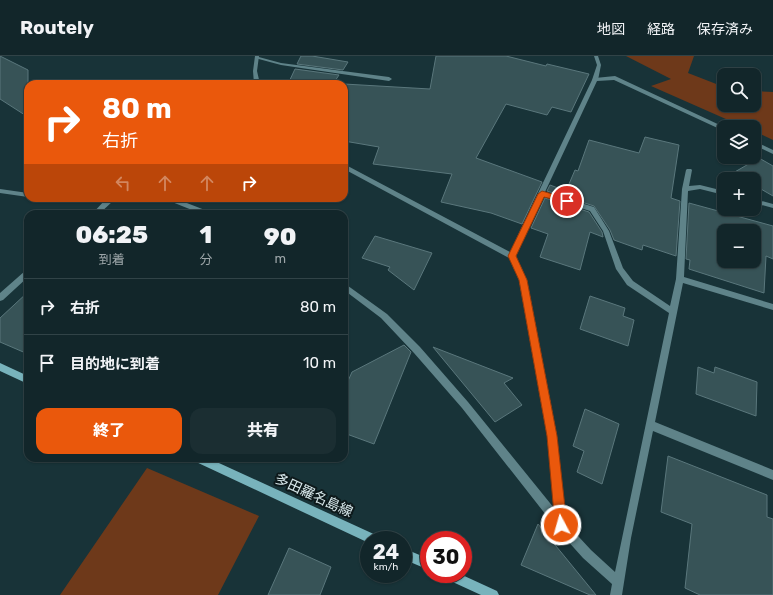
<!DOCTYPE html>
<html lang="ja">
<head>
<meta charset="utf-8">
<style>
  :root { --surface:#12262a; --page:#1b2e32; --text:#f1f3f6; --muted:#9ca5a8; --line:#314347; --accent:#ea580c }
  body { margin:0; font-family:Rubik,"Noto Sans JP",sans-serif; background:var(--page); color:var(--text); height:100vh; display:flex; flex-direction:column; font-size:15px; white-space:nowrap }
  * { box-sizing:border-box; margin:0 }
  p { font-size:13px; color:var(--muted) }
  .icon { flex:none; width:22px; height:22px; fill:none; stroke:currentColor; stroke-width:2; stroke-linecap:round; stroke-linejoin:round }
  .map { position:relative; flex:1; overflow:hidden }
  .panel { position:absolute; left:24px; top:154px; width:324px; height:252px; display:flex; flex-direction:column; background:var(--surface); border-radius:12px; box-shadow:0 1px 3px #0004,0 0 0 1px var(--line) }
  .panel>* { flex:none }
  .banner { position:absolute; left:24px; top:24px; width:324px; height:122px; border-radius:12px; box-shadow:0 1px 3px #0004,0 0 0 1px var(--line); background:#ea580c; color:#fff; overflow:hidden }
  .controls { position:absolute; left:717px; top:12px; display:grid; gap:8px }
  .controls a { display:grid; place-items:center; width:44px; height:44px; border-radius:8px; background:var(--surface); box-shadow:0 1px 3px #0004,0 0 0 1px var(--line); font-size:20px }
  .speed { position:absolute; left:360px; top:475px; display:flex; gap:8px; font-size:20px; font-weight:700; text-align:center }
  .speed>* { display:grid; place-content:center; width:52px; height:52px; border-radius:50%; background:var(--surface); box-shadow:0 1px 3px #0004,0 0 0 1px var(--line); line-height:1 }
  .speed small { font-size:10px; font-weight:400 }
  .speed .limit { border:6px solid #d22; background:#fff; color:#111 }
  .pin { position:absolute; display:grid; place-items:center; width:34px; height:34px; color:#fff; margin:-17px; border:2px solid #fff; border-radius:50%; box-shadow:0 1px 4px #0007 }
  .me { position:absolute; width:44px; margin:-22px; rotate:354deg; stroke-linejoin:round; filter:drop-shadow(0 0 3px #0008) }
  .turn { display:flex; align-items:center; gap:14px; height:84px; padding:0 12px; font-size:18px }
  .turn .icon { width:52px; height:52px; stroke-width:2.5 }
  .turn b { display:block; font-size:28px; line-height:34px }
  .lanes { display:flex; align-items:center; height:38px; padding:0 12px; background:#0003; justify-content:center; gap:20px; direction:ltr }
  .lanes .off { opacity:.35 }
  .eta { display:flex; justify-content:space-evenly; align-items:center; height:68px; text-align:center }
  .eta b { font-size:24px; font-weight:800; line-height:28px }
  .button { display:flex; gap:8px; margin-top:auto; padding:8px 12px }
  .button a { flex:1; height:46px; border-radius:12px; background:var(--accent); color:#fff; font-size:16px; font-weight:800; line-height:46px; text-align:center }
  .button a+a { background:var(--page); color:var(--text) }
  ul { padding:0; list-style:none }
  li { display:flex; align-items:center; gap:12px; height:56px; padding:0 12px; border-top:1px solid var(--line) }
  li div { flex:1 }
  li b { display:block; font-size:15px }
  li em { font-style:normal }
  header { display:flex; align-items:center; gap:24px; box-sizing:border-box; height:56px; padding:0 20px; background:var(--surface); border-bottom:1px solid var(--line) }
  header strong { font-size:19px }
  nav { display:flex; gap:22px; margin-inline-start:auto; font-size:14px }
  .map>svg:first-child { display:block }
  .green { fill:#6e391a }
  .building { fill:#375357; stroke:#5a777c; fill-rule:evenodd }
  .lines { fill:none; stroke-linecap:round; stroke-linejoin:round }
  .service { fill:#5f8389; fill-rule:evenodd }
  .minor { fill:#5f8389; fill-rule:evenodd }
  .secondary { fill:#78b3bc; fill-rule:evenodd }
  .route { fill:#ea580c; stroke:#983908 }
  .labels { text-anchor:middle; stroke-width:4; stroke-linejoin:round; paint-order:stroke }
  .near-street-label { font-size:14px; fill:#d9e9ec; stroke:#0d191b }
</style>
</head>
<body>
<header>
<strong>Routely</strong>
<nav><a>地図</a><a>経路</a><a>保存済み</a></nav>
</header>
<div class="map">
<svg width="773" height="539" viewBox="0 0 773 539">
  <rect width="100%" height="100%" fill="#183338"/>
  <path class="green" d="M626,0h68l-6,17 36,14v18h30v-14l19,1v48l-19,-9v-4h-10l-93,-41 20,-7z
    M147,412l112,48 -41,79h-158z"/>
  <path class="building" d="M0,0l28,14v47l-28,-18z
    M301,0h11l36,6 -5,8 -46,-6z
    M436,0h70l40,10 1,-2 42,10 -18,38 -19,-5 -5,8 -41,-11 -30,54 66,24 -20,42 -31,-11 -50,-11 11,-28 -79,-10 6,-17 -35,-6v-57l86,5z
    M295,13l44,6 -6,9h-45z
    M645,81l34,8 -8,53 9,3 -4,55 -33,-11 -1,5 -28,-10 -4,-10 -16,-24 -47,-15 3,-6 16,6 9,-21 3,1 11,-31 50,13z
    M759,102l14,8v30l-19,-11v-6h-11l-10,-6z
    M545,142l44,14 13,20 1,5 -13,-5 -10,38 -40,-13 8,-23 -17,-6z
    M689,147l84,23v33l-7,-3 -2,37 -75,-24 1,-9 -4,-1zM724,175h30v30h-30z
    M375,180l57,17 -18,37 -26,-20 2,-3 -28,-9z
    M28,236v62l-28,-12v-24z
    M590,240l35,12 -2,8 11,4 -6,26 -48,-17z
    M404,289l7,7 -37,92 -30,-11v-43l8,-18z
    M433,291l80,31 -9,5 18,22 -27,17z
    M698,311l16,6 1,-6 42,15 -1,34 -60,-22z
    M585,353l34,15 -17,60 -25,-12 7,-21 -11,-5z
    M668,400l99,39v22l6,2v76h-73l-15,-7 7,-64 -31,-12z
    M538,468l58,71h-6l-69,-30z
    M289,492l42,19 -11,28h-52z"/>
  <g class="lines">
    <path class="service" d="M255,0l26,7 108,14 3,2 -3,2 -108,-16 -26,-7z
      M594,0h4l3,9 -3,15 -3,2 -3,-2 5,-15z"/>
    <path class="minor" d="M255,0h4l-2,15 3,13h-6l-1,-13z
      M615,20l109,51v4l-110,-51 -17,1 -52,111 49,15 15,24 14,37 10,13 37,25 6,-27 6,-90 4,-19 1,-1h4l1,1 -3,16 11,-1 24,6v4l-24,-6 -12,2 -4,86 89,27v6l-90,-27 -28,139 118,48v10l-120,-49 -22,107 -9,57h-12l2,-11 -29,-26 -26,-29 -95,-121 -48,-55 -33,-35 -37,-28v-7l43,31 33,33 48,55 86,106 -7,-72 -28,-156 -10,-22 -165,-89v-5l166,88 82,-172 3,-2zM544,140l46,15 13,20 13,38 11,16 42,28 -54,259 -24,-22 -25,-27 -9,-87 -30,-156 -11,-24z
      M754,85l19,9v4l-19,-9z
      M0,133l28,4v4l-28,-4z
      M91,142h83l36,14 1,2h-9l-30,-12 -59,-1 -14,13h-7l13,-14h-11z
      M754,143l19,5v4l-19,-5z
      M28,214v7l-25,23 -3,1v-8l25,-22z"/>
    <path class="secondary" d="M0,307l28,13v8l-28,-13z
      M192,402h16l170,78 1,4h-10v3l-175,-82z
      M403,492l26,11v11l-26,-11z
      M443,518h17l37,17 2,4h-18l-37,-17z"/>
  </g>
  <path class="route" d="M542,135l27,8 2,2 -4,2 -23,-6 -28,59 11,24 30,156 10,89 -1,4 -5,2 -4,-2 -2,-4 -8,-89 -28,-156 -11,-24 30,-62z"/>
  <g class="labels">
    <g class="near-street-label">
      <text transform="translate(314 439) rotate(25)" y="5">多田羅名島線</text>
    </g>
  </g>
</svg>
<div class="controls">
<a><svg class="icon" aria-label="search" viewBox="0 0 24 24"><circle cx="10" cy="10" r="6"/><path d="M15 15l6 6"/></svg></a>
<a><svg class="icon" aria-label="layers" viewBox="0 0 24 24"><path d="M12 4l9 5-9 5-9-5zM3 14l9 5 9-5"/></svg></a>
<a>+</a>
<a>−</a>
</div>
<div class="speed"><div>24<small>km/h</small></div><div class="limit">30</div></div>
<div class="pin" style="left:567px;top:145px;background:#d93025"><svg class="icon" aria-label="arrive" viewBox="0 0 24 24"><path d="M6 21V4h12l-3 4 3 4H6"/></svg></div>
<svg class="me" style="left:561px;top:469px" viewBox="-20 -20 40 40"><circle r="17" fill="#ea580c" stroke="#fff" stroke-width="3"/><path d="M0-11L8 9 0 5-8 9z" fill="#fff"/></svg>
<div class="banner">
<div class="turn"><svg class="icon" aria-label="right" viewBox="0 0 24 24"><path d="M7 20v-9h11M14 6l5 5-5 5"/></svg><div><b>80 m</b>右折</div></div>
<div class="lanes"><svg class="icon off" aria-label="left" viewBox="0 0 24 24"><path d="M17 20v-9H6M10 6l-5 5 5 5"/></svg><svg class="icon off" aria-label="ahead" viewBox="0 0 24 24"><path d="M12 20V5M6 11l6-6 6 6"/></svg><svg class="icon off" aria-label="ahead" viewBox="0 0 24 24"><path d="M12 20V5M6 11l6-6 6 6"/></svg><svg class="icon" aria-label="right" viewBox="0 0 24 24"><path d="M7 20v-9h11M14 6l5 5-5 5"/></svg></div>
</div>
<section class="panel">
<div class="eta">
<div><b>06:25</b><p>到着</p></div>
<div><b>1</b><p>分</p></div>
<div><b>90</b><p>m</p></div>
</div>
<ul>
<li><svg class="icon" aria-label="right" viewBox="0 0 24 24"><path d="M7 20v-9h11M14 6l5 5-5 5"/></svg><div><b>右折</b></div><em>80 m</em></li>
<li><svg class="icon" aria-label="arrive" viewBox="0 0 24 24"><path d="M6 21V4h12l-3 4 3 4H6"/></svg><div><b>目的地に到着</b></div><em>10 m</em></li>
</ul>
<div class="button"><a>終了</a><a>共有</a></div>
</section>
</div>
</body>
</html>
